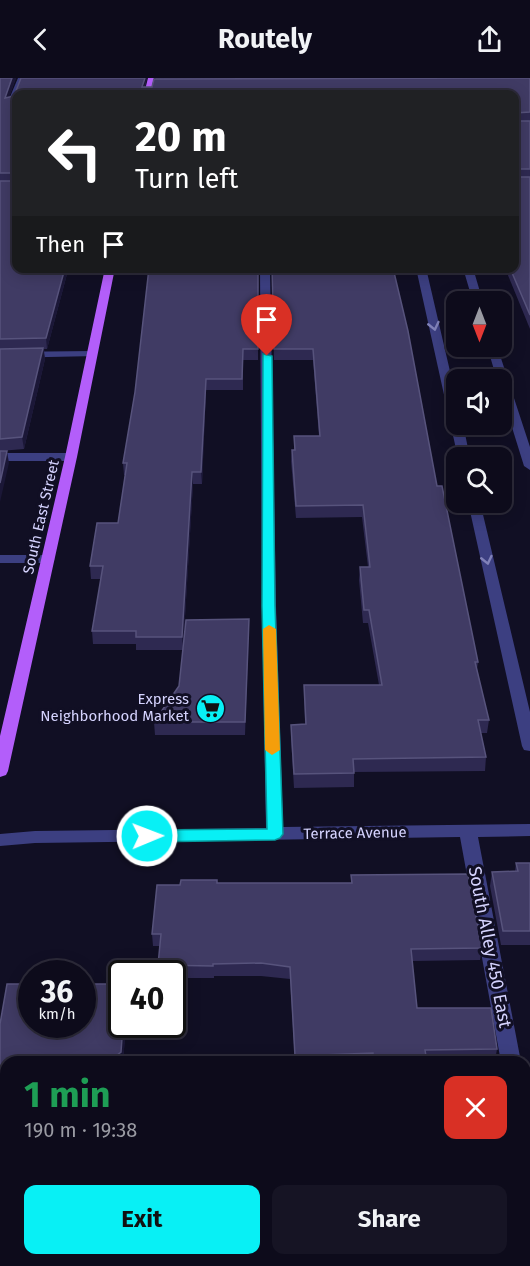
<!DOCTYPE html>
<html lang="en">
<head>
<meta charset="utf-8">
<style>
  :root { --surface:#0d0b1b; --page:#161424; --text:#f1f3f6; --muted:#9a9ba3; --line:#2d2b3a; --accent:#08f0f5 }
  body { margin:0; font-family:"Fira Sans",sans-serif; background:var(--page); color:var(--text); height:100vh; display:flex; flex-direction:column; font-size:22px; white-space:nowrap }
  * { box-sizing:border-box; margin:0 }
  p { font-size:20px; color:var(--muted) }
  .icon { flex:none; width:33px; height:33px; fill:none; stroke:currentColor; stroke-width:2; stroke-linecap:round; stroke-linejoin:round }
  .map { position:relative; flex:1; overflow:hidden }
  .details { position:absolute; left:0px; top:978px; width:531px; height:210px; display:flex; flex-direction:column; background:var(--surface); border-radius:18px 18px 0 0; box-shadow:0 3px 15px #0003,0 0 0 2px var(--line) }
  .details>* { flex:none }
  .hud { position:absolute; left:12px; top:12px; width:507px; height:183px; border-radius:12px; box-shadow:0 3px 15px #0003,0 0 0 2px var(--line); background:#202124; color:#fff; overflow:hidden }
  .needle { width:39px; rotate:180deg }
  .fabs { position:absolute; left:446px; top:213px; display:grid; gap:12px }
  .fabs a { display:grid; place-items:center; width:66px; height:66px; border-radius:12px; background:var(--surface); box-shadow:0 3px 15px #0003,0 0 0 2px var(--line); font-size:30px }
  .speed { position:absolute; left:18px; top:882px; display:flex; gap:12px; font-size:30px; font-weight:700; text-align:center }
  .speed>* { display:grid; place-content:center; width:78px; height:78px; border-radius:50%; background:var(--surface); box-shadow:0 3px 15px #0003,0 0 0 2px var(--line); line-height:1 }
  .speed small { font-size:15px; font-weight:400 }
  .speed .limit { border:3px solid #111; border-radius:9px; background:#fff; color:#111 }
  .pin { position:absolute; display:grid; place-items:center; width:51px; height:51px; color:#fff; margin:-62px -26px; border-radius:50% 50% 50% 0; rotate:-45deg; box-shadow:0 0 6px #0007 }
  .pin .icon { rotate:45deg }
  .me { position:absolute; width:66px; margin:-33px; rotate:89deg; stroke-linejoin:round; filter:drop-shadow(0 0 4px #0008) }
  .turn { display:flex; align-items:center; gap:21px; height:126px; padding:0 24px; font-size:27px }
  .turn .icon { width:78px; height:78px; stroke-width:2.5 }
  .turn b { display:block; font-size:42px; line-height:51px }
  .then { display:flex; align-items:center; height:57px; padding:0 24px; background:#0003; gap:12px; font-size:22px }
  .round { display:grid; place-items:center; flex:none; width:63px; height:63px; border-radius:12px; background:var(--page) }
  .overview { display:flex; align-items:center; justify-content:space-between; height:102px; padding:0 24px }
  h1 { font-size:36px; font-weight:700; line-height:45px; color:#1e9e55 }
  .action { display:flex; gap:12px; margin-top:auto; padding:12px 24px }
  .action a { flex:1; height:69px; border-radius:12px; background:var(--accent); color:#111; font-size:24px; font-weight:700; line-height:69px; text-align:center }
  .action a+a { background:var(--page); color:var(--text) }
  header { display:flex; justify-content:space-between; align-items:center; height:78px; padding:0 24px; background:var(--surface); font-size:27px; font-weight:700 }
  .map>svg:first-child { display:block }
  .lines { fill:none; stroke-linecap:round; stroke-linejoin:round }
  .minor { fill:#3c3f81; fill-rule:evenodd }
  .major { fill:#b35efa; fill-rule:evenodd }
  .wall { fill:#2e2951 }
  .shaded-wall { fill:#1b1737 }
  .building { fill:#403b64; stroke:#57537c; stroke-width:1.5 }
  .oneway { stroke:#8182b9 }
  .route { fill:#08f0f5; stroke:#059c9f; stroke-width:1.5 }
  .slow { fill:#f59e0b }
  .labels { text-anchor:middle; stroke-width:6; stroke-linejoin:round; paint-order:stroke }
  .street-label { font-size:15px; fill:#d5d3fe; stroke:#110f24 }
  .poi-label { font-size:15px; fill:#d5d3fe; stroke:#110f24; text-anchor:end }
  .near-street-label { font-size:18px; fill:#d5d3fe; stroke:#110f24 }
</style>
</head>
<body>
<header><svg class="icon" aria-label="back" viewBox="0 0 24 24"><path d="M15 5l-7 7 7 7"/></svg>Routely<svg class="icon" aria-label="share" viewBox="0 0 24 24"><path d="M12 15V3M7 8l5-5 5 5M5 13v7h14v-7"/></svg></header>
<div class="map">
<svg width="530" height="1188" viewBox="0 0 530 1188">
  <rect width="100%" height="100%" fill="#110f24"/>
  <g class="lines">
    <path class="minor" d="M18,0h6l-11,25 -6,1z
      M260,190h10l6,338 7,221 247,-3v12l-52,1 43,225h-20l-41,-225 -425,6 -35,3v-12l35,-3 231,-3 -4,-222z
      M416,190h10l30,129v27h7l7,34h-12z
      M463,190h10l10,34h-10z
      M487,268h10l33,101v23l-6,-4 -23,-74v-12h-4z
      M93,273l4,1v4l-97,2v-6z
      M0,375h71l6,4 -6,4h-71z
      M468,424h12l50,210v39l-6,-1 -2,-4z
      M0,477h48l7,4 -7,4h-48z
      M525,999h5v18h-5z
      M0,1009h6v18h-6z
      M525,1051l5,2v46l-5,-2z"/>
    <path class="major" d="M148,0h6l-4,16h-6z
      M105,190h10l-38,189 -69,314 -2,4 -6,2v-41l65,-279z"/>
  </g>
  <path class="wall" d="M0,0h16l-7,19 5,-1 7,-18h126l-2,9 385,-9v251l-25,-61h9v-174h-498v174h57l-1,6h-5l-20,75h-3l1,10 -21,90 -24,2z
    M156,0h137l-137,1z
    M258,190v92h-15v30h-37l-4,94h-9l-10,166h-47v-6h-43l-1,-13 9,-52h-10l-1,-13 28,-43 7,-48h-1l-1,-12 12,-71z
    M272,190l165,218 41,176 -1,7 12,51 -2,13h-6l5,24 -1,14 -131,1v15l-60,1 -3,-50v-13l14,-1 -1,-39h75l-11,-62h-5l-4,-43 1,-13h8l-6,-50 -66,1 -5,-57 1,-11h2v-14h25l-6,-76h-39z
    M249,541l-4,116h-90l-1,-13z
    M516,785h14v82h-29l-11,-59 2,-14 23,-1z
    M351,797l131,73 -2,12 -68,1 5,47 80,41 -2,12 -200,1 -5,-83 -29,-3h-47v2h-42v-4h-13l-1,-9 2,-19h-7l-1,-12 28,-49 37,-2h134z
    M0,946h126l-3,38h-117v20h-6z"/>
  <path class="shaded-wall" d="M12,0h4l-10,28 -1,-8z
    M145,0h2l-5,16v-7z
    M65,190h2v6l-20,75 -1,-11z
    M43,270l2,11 -21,90 -2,-12z
    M206,301v11l-4,94 -1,-12z
    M7,373l2,12 -9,39v-19z
    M192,394l1,12 -10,166 -1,-13z
    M249,541v12l-4,104v-13z
    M123,946h3l-3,38h-15z"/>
  <path class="building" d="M0,0h12l-7,20 9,-2 7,-18h124l-3,9h10l2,-8 376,-1v34l-15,1 -1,2v-21h-498v79h-16z
    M514,43h16v48h-15l-1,1z
    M16,96v94h49l-19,70 -46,1v-158h15z
    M514,99h16v138l-20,-47h4z
    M149,190h109v81h-15l-1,30h-36l-5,93h-9l-10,165h-46v-6h-44l11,-65h-13l7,-43h21l9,-60h-4l12,-71z
    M272,190h121l15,63 29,155h5l36,176h-3l14,58h-11l8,37 -133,2 1,14 -60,1 -3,-49 15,-1 -2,-39h78l-13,-75h-5l-4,-43h10l-7,-62 -67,1 -4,-56h3l-1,-14h26l-7,-87h-39z
    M43,270l-21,89 -22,2v-90z
    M0,373h7l-7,32z
    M249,541l-4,103h-91l25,-36 7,-66z
    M516,785h14v68h-27l-11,-59 26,-1z
    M468,796l14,74 -71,1 6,59h74l6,41 -72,1 2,12h-53l-1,-9 -78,3 -5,-89 -29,-4 -48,1v2l-55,-1 3,-31h-9l5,-49h23l1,-5h36v3h135l-1,-8z
    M7,906h25v40h50v-40h26l14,9v31h1l-2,28 -13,10h-102v6h-6v-44z
    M525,1147h5v41h-482v-6h477z"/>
  <defs><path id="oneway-chevron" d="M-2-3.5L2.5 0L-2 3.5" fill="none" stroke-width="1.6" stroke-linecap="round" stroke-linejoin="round" transform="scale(1.5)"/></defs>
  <g class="oneway">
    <use href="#oneway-chevron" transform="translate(434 248) rotate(77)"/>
    <use href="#oneway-chevron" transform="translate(487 482) rotate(77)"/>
  </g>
  <path class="route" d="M263,276l9,2 3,250 8,228 -3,4 -5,2 -128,2 -6,-2 -2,-4 2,-4 6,-2 120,-1 -5,-223z"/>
  <path class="slow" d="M269,547l7,4 4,121 -8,5 -7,-5 -2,-121z"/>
  <defs>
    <symbol id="supermarket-disc" viewBox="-11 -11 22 22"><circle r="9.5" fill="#08f0f5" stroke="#110f24"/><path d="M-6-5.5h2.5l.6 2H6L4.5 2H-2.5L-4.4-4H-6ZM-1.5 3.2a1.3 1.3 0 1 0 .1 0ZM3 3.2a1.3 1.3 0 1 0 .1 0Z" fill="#111"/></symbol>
  </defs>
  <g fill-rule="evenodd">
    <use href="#supermarket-disc" x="194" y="614" width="33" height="33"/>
  </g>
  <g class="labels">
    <g class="street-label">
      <text transform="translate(41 439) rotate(-77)" y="5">South East Street</text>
      <text transform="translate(355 755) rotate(-1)" y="5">Terrace Avenue</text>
    </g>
    <g class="poi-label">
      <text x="189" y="626">Express<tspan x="189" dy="17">Neighborhood Market</tspan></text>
    </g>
    <g class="near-street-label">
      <text transform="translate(490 869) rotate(79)" y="6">South Alley 450 East</text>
    </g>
  </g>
</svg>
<div class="fabs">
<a><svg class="needle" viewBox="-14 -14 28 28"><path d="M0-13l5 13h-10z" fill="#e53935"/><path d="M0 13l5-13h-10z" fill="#9a9ba3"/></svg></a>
<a><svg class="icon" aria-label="sound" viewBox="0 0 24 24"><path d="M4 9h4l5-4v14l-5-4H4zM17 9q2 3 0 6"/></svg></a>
<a><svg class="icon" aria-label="search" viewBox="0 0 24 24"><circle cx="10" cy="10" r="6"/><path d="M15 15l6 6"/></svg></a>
</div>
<div class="speed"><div>36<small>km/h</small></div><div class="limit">40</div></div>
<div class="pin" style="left:267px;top:278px;background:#d93025"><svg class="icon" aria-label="arrive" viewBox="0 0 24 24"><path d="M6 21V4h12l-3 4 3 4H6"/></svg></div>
<svg class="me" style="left:147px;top:758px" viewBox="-20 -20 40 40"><circle r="17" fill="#08f0f5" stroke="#fff" stroke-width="3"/><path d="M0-11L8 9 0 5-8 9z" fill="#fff"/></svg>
<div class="hud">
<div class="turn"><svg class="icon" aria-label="left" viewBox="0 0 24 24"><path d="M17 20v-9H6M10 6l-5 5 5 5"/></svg><div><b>20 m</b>Turn left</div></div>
<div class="then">Then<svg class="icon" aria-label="arrive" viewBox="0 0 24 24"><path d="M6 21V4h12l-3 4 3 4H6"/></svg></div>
</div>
<section class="details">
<div class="overview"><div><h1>1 min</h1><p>190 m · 19:38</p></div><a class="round" style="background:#d93025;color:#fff"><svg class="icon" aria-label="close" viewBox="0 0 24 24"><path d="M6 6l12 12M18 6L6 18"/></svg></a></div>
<div class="action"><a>Exit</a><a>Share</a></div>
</section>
</div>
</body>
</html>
